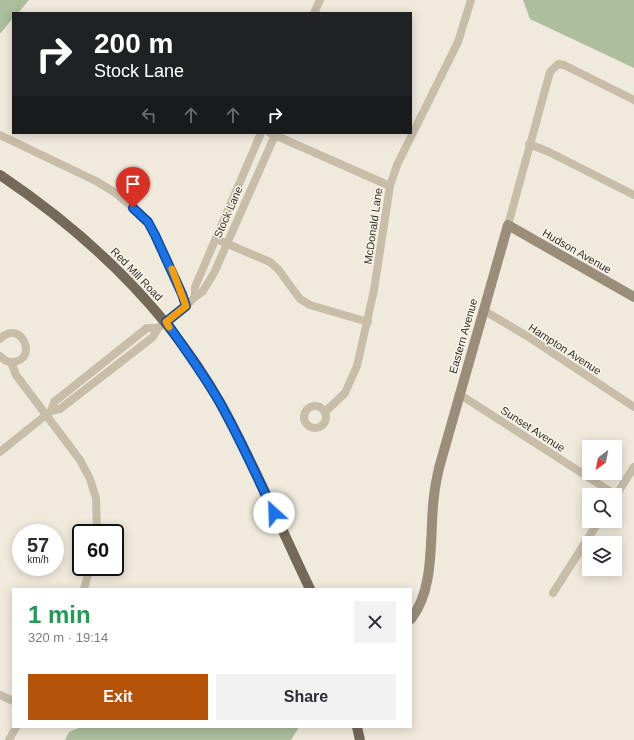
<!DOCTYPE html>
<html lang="en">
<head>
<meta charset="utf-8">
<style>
  :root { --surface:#fff; --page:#f2f2f3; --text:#2b2b33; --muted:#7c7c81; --accent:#b45309 }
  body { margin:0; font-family:Helvetica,sans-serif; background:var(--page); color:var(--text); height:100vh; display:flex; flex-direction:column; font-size:15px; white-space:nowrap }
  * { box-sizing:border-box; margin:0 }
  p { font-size:13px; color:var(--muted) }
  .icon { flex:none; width:22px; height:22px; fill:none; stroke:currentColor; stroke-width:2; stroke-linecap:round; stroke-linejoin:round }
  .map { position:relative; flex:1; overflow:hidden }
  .details { position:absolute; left:12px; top:588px; width:400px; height:140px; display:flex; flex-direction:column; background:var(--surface); border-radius:0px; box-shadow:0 2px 10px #0003 }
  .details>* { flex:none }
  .banner { position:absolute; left:12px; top:12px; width:400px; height:122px; border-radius:0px; box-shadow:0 2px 10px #0003; background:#202124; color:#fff; overflow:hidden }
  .needle { width:26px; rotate:212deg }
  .fabs { position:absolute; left:582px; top:440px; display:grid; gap:8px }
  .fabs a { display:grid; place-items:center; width:40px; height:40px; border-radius:0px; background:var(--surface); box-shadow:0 2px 10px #0003; font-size:20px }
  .speed { position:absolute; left:12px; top:524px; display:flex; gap:8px; font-size:20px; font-weight:700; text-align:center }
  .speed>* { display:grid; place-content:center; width:52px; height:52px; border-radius:50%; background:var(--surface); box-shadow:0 2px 10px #0003; line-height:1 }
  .speed small { font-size:10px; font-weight:400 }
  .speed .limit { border:2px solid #111; border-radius:6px; background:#fff; color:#111 }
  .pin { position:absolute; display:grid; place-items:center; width:34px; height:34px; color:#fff; margin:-41px -17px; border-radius:50% 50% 50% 0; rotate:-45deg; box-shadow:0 0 4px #0007 }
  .pin .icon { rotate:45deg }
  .me { position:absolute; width:44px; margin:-22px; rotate:335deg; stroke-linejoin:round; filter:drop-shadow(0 0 3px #0008) }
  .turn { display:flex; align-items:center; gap:14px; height:84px; padding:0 16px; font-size:18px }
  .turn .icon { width:52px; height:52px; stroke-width:2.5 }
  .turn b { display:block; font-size:28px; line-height:34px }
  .lanes { display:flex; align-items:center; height:38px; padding:0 16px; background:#0003; justify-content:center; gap:20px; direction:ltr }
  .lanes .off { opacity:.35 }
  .round { display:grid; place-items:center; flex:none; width:42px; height:42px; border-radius:0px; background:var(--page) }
  .overview { display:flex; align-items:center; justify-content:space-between; height:68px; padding:0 16px }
  h1 { font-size:24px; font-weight:600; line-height:30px; color:#1e9e55 }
  .cta { display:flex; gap:8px; margin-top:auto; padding:8px 16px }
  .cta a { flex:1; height:46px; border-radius:0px; background:var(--accent); color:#fff; font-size:16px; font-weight:600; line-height:46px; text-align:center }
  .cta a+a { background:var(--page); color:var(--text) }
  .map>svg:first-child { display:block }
  .green { fill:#acbe9d }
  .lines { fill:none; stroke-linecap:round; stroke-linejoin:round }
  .street { stroke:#c7bda9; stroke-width:8 }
  .secondary { stroke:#9a8d7a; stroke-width:10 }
  .primary { stroke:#75695a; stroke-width:10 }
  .route-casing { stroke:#114b97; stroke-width:10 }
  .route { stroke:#1a73e8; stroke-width:7 }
  .slow { stroke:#f59e0b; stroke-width:7 }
  .labels { text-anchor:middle; stroke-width:3; stroke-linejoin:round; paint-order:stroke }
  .street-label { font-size:11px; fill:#352f28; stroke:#f8f4e8 }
</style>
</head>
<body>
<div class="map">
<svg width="634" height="740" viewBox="0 0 634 740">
  <rect width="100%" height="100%" fill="#f0eadc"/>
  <path class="green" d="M0,0h29l-11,13h-5v5l-13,16z
    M523,0h111v68l-104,-49z
    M81,727h218l-8,13h-226l4,-8z"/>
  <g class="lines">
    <path class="street" d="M314,13l6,-13
      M270,133l120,53
      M0,135l96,46 18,11 19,16 15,14 7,13 27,59 4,12
      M529,144l20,8 85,43
      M508,225l42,-153 8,-8 6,1 70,35
      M216,239l54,23 8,7 22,30 10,6 58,17
      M195,297v-10l66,-154
      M483,310l44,26 107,71
      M0,339c20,-21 39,19 14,23 -6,1 -10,-2 -14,-6
      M11,362l5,13 64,85 10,19 6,19 1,35
      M459,394l157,101
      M304 417a11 11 0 1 1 22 0a11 11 0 1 1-22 0Z
      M51,411l9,-2 93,-72 5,-9
      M325,412l20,-19 12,-27 17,-76 16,-104 7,-21 61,-123 13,-42
      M0,452l46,-37 5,-4 3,-9 93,-74h11l28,-22 9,-9 8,-6 11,-18 62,-140
      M615,497l19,-30
      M84,589l6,-22
      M553,593l46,-72
      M0,695l13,6
      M9,740l7,-13"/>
    <path class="secondary" d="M411,619c25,-31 18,-85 23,-123 1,-10 3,-19 5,-28l69,-243 126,72"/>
    <path class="primary" d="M0,175c89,60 168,135 221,229 33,59 59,123 89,185
      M357,727l3,13"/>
  </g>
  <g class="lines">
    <defs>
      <path id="route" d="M133,208l15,14 7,13 27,59 4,12 -20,16c19,27 38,53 54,81 20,36 37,73 54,110"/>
    </defs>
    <use href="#route" class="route-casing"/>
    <use href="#route" class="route"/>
    <path class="slow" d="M169,327l-3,-5 20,-16 -14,-37"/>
  </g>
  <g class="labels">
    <g class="street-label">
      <text transform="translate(228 212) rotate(-66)" y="4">Stock Lane</text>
      <text transform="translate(373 226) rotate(-82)" y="4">McDonald Lane</text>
      <text transform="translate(577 251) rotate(30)" y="4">Hudson Avenue</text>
      <text transform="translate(137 274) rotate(46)" y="4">Red Mill Road</text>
      <text transform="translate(463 336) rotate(-74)" y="4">Eastern Avenue</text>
      <text transform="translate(565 349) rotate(33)" y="4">Hampton Avenue</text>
      <text transform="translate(533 429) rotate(33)" y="4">Sunset Avenue</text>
    </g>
  </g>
</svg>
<div class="fabs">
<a><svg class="needle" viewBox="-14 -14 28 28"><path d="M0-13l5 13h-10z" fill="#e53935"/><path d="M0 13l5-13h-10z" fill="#7c7c81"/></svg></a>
<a><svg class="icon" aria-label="search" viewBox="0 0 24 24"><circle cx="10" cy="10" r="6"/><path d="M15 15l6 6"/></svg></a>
<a><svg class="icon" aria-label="layers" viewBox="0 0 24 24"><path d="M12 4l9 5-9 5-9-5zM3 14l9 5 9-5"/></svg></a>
</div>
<div class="speed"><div>57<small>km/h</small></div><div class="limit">60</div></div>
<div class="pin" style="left:133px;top:208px;background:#d93025"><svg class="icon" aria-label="arrive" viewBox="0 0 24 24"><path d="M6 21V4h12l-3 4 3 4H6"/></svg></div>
<svg class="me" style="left:274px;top:513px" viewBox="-20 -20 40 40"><circle r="19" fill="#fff"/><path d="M0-13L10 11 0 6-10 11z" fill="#1a73e8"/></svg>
<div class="banner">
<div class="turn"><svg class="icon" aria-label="right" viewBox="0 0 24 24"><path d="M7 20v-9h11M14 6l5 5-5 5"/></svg><div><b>200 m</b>Stock Lane</div></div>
<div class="lanes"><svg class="icon off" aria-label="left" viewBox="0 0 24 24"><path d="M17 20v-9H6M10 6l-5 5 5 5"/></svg><svg class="icon off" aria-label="ahead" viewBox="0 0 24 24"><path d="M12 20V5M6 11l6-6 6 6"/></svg><svg class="icon off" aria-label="ahead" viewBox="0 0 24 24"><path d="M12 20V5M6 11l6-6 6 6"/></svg><svg class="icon" aria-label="right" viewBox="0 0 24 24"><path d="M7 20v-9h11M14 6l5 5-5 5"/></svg></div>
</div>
<section class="details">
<div class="overview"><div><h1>1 min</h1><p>320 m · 19:14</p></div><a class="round"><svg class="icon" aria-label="close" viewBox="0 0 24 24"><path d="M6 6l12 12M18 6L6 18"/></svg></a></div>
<div class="cta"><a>Exit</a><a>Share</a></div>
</section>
</div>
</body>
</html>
